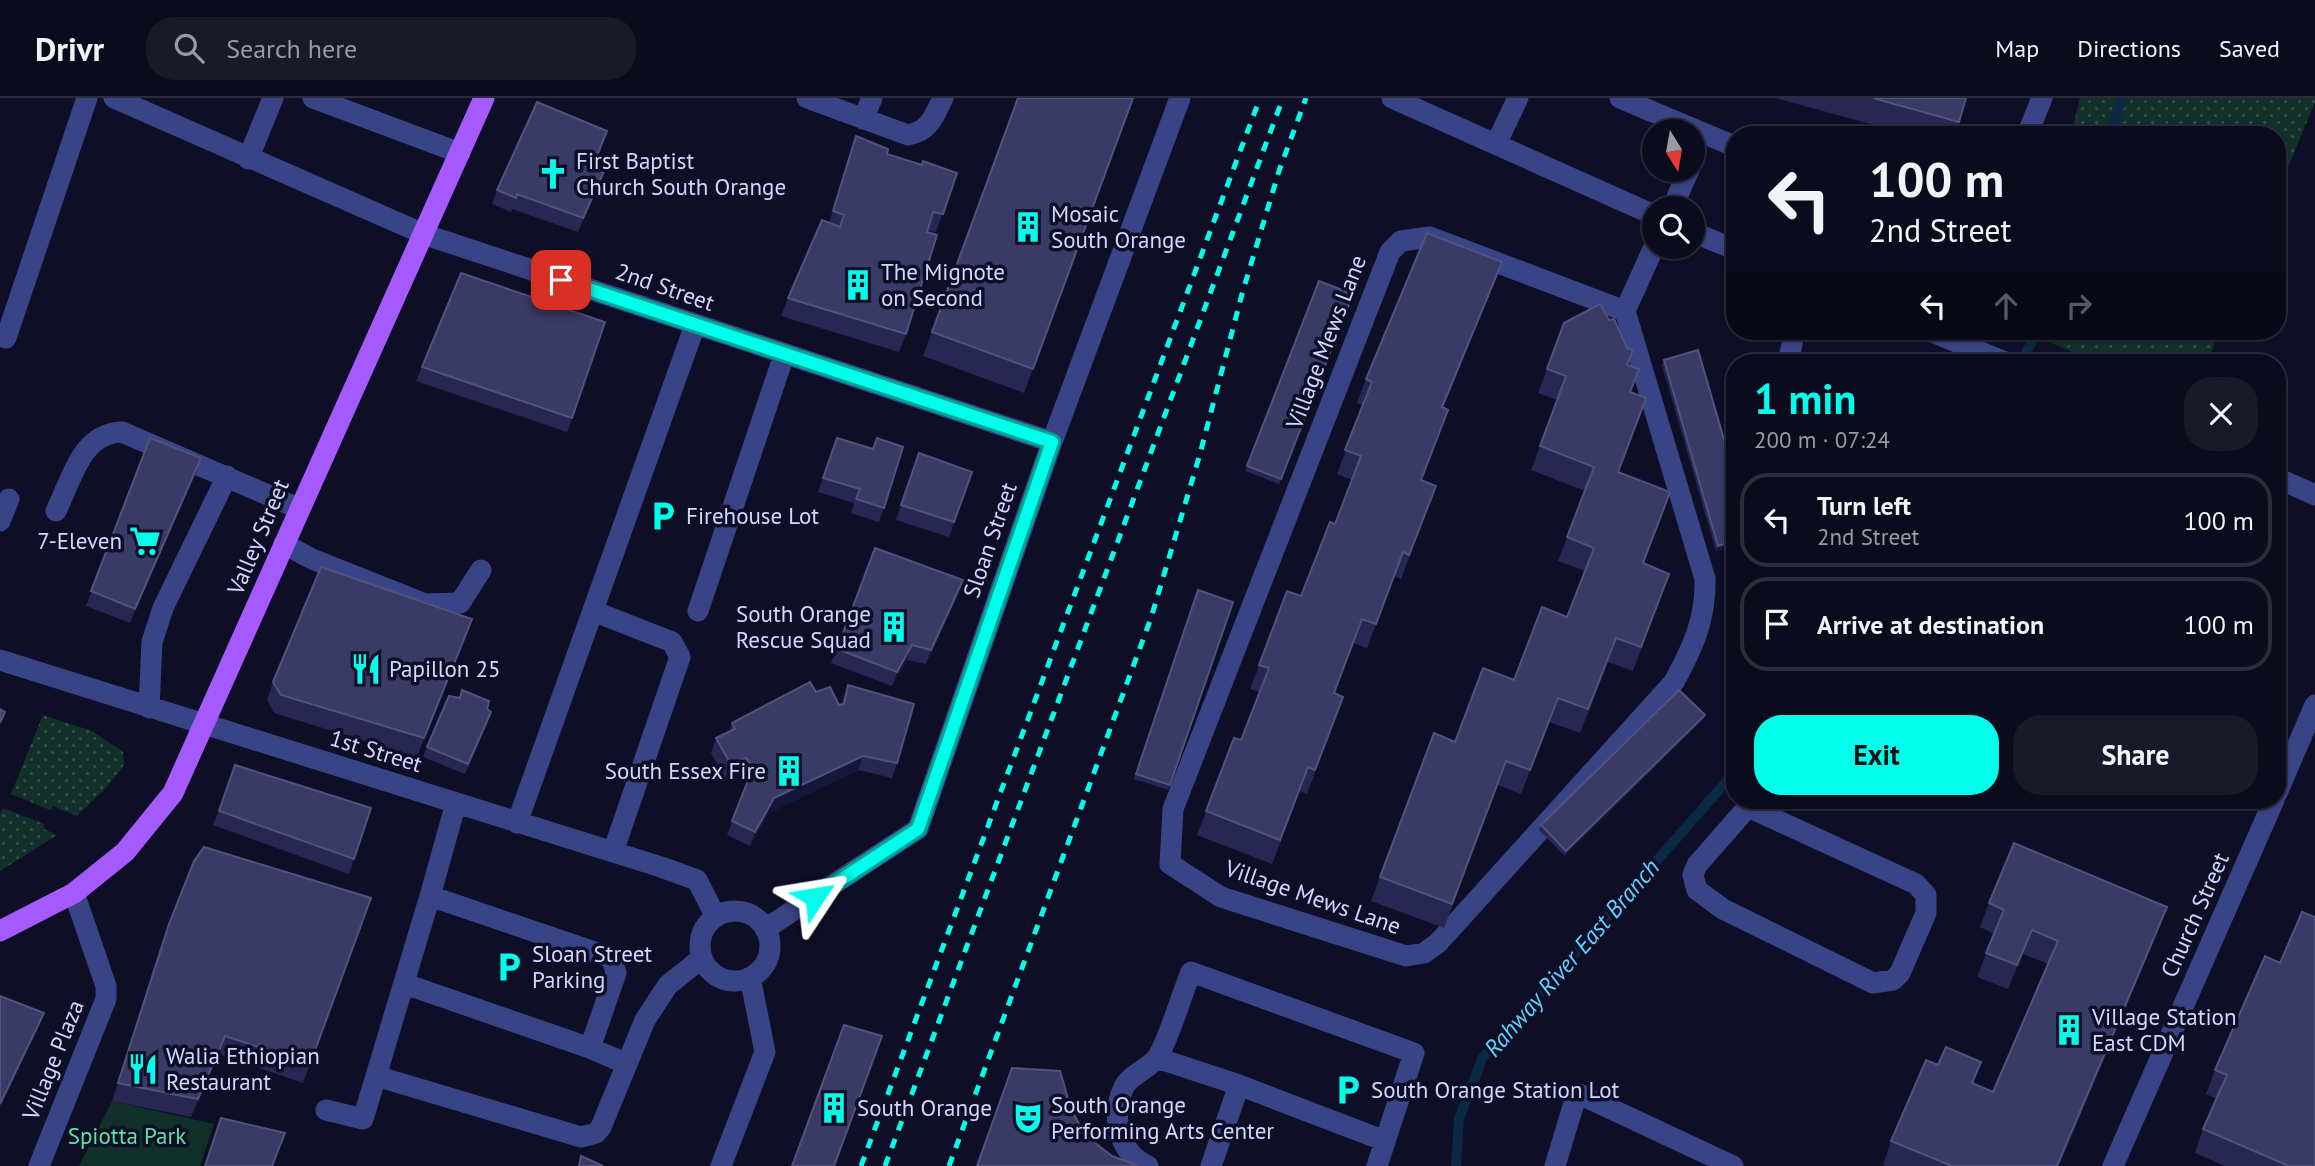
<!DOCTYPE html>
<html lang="en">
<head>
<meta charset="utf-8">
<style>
  :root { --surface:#0a0b1c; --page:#181929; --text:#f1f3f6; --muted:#999ba3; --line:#2a2b3b; --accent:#00feea }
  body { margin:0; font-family:"PT Sans",sans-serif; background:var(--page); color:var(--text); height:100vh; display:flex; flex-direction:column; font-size:26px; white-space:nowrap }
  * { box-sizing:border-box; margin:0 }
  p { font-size:23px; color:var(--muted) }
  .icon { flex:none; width:38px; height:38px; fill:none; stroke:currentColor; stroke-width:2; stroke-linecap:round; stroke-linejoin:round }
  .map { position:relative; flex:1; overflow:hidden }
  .drawer { position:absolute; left:1726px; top:256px; width:560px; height:455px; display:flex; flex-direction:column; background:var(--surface); border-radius:28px; box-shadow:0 2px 5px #0004,0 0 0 2px var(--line) }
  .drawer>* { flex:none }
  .guide { position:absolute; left:1726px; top:28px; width:560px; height:214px; border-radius:28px; box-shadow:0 2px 5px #0004,0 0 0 2px var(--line); background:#0a0b1c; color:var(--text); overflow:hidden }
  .needle { width:46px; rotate:169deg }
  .tools { position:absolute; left:1642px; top:21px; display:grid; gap:14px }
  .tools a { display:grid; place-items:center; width:63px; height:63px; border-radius:50%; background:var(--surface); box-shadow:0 2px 5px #0004,0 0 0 2px var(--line); font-size:35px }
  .pin { position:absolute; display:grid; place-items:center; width:60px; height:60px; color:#fff; margin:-30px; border-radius:14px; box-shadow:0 4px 10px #0006 }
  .me { position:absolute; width:77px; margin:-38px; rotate:57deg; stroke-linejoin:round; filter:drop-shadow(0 0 5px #0008) }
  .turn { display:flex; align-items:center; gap:24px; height:147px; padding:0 28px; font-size:32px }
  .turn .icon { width:91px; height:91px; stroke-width:2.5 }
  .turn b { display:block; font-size:49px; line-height:60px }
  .lanes { display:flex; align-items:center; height:66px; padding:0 28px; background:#0003; justify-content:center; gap:35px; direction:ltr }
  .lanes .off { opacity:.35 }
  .round { display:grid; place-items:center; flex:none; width:74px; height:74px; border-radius:28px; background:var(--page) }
  .head { display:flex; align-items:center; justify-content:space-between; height:119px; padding:0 28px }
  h1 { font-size:42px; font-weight:700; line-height:52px; color:var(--accent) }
  .cta { display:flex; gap:14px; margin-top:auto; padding:14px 28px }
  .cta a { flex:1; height:80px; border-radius:28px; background:var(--accent); color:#111; font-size:28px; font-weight:700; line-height:80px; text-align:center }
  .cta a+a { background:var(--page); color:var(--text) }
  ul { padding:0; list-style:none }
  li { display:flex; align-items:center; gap:21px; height:94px; margin:0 14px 10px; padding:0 14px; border:4px solid var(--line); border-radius:28px }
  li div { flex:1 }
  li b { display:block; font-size:26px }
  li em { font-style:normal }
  header { display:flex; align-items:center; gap:42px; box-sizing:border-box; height:98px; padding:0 35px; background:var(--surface); border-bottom:2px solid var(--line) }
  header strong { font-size:33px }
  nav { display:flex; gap:38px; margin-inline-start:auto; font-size:24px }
  .search { width:490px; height:63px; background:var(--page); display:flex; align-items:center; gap:18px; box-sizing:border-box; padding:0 24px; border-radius:28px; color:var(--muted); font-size:26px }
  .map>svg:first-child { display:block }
  .grass { fill:url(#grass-dots) }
  .park { fill:#113029 }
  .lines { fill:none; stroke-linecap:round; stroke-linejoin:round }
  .stream { stroke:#092944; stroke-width:10 }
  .minor { stroke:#394486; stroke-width:21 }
  .major { stroke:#a45aff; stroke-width:21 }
  .rail { stroke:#00feea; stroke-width:5; stroke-dasharray:10 9; stroke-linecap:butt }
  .wall { fill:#282754 }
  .shaded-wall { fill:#16163a }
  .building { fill:#3a3a66; stroke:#52527e; stroke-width:2 }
  .route-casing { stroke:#00a598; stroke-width:18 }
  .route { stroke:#00feea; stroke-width:12 }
  .labels { text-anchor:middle; stroke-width:7; stroke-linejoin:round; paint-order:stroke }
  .poi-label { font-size:23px; fill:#d3d6ff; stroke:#0e0f26; text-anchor:start }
  .street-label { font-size:23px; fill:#d3d6ff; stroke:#0e0f26 }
  .park-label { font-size:23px; fill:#5ce2a8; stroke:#0e0f26 }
  .water-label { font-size:24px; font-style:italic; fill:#61d3ff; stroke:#0e0f26 }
</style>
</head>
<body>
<header>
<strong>Drivr</strong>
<div class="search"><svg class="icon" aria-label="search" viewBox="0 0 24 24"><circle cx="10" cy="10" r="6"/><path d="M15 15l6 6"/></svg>Search here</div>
<nav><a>Map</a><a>Directions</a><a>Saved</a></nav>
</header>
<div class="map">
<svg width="2315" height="1068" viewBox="0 0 2315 1068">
  <defs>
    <pattern id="grass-dots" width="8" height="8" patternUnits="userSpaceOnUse" patternTransform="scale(1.75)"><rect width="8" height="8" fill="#113029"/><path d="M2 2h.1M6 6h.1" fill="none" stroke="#334d49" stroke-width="1.8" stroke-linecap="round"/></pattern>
  </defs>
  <rect width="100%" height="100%" fill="#0e0f26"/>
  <path class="grass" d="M2080,0h235v4l-38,92v-59h-206z
    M2024,233h196l-13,31h-112z
    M43,617l49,16 31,21 1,13 -17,22 -30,29 -24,-10 -3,4 -39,-16z
    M3,710l41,16v5l13,6 -57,36v-57z"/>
  <path class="park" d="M112,1003l102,23 -14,42h-121z"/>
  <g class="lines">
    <path class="stream" d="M2110,37l12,-37
      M2022,264l15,-31
      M1456,1068l3,-47 23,-60 252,-286"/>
    <path class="minor" d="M114,0l312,137 626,207
      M313,0l147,55
      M807,0l101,37c22,-4 26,-19 35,-37
      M1392,0l262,117
      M1620,0l114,48
      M863,21l9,-21
      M2027,37l15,-37
      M1496,46l22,-46
      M248,61l25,-61
      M1672,110l17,-38
      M1692,134l42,17
      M1625,213l-195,-74 -29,4 -11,11 -217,557 -3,55 51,33 185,59 18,-3 14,-10 236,-261c19,-35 32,-63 31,-103l-80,-268 29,-64
      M1930,233l75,31
      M0,238l6,2 81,-240
      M1788,264l7,-31
      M2277,380l38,17
      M56,413c16,-32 25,-78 66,-79l176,76
      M0,423l9,-22
      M284,446l28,15 113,45 35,-1 21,-33
      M593,513l79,31 8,15 -67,195
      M698,513l86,-256
      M0,562l661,207 36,13 19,37
      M149,610l3,-66 11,-34 64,-132
      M2277,695l38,-88
      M1748,709l168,77 10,11v18l-26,60 -7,7 -20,3 -150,-74 -26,-19 -4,-15 4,-10 57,-65
      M517,725l178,-498
      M430,798l26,-93
      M700 848a35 35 0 1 1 70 0a35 35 0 1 1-70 0Z
      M765,831l153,-100 134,-387 128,-344
      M405,886l185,64
      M1157,960l82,27 146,56
      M627,966l-37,-16 26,-75 -4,-15 -182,-62 -54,180 205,61 15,-4 5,-6 44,-107 23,-35 34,-27
      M326,1012l37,9 13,-43
      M39,1068l67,-167v-13l-32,-93
      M721,1068l44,-114 -15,-75
      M1148,1068c-29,-13 -38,-49 -24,-79 6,-12 24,-18 33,-29 10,-14 26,-67 34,-86l223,81 -37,113
      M1211,1068l28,-81
      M1555,1068l22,-73 156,73
      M2113,1068l161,-366"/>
    <path class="major" d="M0,833l74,-38 51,-41 48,-59 311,-695"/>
    <path class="rail" d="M861,1068l399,-1068
      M885,1068l398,-1068
      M949,1068l202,-548 49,-164 42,-160 37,-123 27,-73"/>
  </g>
  <path class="wall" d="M1018,0h116l-110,295 -101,-37z
    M1775,0h191l-11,37h-44z
    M856,38l31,18 34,11 36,8 -21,59 -9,-2 -21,104 -7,18 -118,-36 7,-18 41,-75z
    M601,84l-23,50 -66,-23 -1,3 -19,-8 5,-14z
    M1502,164l-9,24 -50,122 -22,72 6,30 -26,69 -7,-3 -27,72 -14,-5 -19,50 9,4 -36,97 -7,-3 -28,73 -75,-29 37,-97 7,2 19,-48 -10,-3 37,-98 14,5 34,-72 17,-44 -15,-6 26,-69 -6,-2 9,-24z
    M1353,196l-74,190 -34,-13 2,-5z
    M1609,222l19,45 2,27 -11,81 24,90 26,11 -36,97 -25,-9 -28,71 -31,-11 -28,72 -23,-9 -54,143 -73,-27 63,-168 21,9 59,-62 53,-63 18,-46 -27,-10 27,-70 -54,-21 26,-70 -19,-7 9,-24z
    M1664,262l70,114v72l-18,5 -54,-186z
    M422,269l150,51 -5,14 -151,-51z
    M150,340l46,35 -66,150 -44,-17z
    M837,340l47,70 -5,14 -28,-9 3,-10 -36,-11z
    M919,355l53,19 -23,65 -53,-17z
    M875,450l88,32 -5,15 -32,69 -19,-4 -15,26 -61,-23z
    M1198,492l35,12 -65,188 -34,-11z
    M472,521l-55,138 -143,-44 -7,-13 6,-18z
    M848,587l49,78 -5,15 -34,-8 -89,43 -19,33 -23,-11 20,-53 -6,-10 -15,8 -15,-27 5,-15 13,-6 3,-9 84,-31 23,13 2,-1z
    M462,592l25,19 1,13 -23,52 -42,-17 4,-10 33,-49z
    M1703,622l-138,136 -26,-26 2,-5z
    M219,713l135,48 -5,15 -136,-49z
    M371,800l-68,185 -85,-29 -27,63 -79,-16 57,-177z
    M1989,805l178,4 -9,24 -99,235h-173l-3,-1 8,-24 47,-76 43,-3 -8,22 20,8 55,-128 -25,-10 -15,35 -31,-12 17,-43 -14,-7z
    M2280,865l35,203h-90l-30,-13 8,-24 14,-30 -11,-5 9,-24z"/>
  <path class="shaded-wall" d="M606,69l-5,15 -23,50 5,-14z
    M1502,164l-9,24 -60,145 9,-24z
    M201,360l-5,15 -66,150 5,-14z
    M1734,443v5l-18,5 2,-5z
    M963,482l-5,15 -32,69 5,-14z
    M472,521l-6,18 -49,120 7,-19z
    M912,547l-5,15 -15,26 5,-14z
    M1705,617l-2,5 -138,136 1,-5z
    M863,658l-5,14 -89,43 -19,33 5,-14 19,-34z
    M746,660l-5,14 -15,8 5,-15z
    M2167,809l-9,24 -99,235h-2z
    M2032,832l-9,24 -15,35 9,-24z
    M44,915l-7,18 -37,77v-4z
    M225,938l-7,18 -27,63 7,-18z"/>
  <path class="building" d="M1018,0h115l-100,271 -101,-37z
    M1873,0h93l-7,24z
    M537,4l70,29 -13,32 12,4 -23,51 -66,-24 -1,4 -19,-8z
    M856,38l32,13 -1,5 35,11 1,-4 34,12 -14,41 -10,-2 -6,20 10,3 -31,99 -118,-36 34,-78 18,7 4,-12 -11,-4z
    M1427,135l75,29 -60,145 6,3 -27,70 15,6 -27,69 -6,-3 -27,72 -14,-5 -28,74 9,4 -28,73 -7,-3 -28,73 -74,-29 28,-73 7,2 28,-72 -10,-3 28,-74 14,5 29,-74 5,2 26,-68 -16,-6 27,-68 -6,-3z
    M461,175l144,49 -33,96 -150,-51z
    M1319,183l34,13 -72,185 -34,-13z
    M1600,206l9,16 5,-1 13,29 6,2 -6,15 12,4 -9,23 16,6 -28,74 52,20 -27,71 26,11 -28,73 -25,-9 -28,71 -30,-11 -28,72 -24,-9 -54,143 -72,-27 54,-144 21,9 28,-74 31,12 28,-73 25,10 27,-69 -27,-11 27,-70 -54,-21 26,-70 -19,-7 17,-46z
    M1698,252l36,124v67l-16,5 -54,-186z
    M150,340l51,20 -66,151 -44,-18z
    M837,340l36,11 4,-11 26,9 -19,61 -28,-9 4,-10 -37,-11z
    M919,355l53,19 -18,50 -53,-17z
    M875,450l88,32 -32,70 -19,-5 -15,27 -60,-23z
    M321,469l151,52 -48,119 -143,-43 -8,-13z
    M1198,492l35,12 -63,183 -34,-11z
    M810,584l6,10 14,-5 9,18 5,-1 4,-19 66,19 -17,59 -34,-7 -89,42 -19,34 -23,-11 21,-53 -7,-10 -15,7 -15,-27 19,-9 -3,-6z
    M462,592l27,11 -2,8 4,3 -23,52 -41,-17 22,-51 11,2z
    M1679,592l26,25 -139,136 -25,-26z
    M0,611l5,3 -5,11z
    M235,667l136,43 -17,51 -135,-48z
    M2014,745l153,64 -110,259h-105l-61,-25 35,-81 12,5 8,-18 35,15 -9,21 21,9 65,-151 -26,-11 -15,35 -31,-12 18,-43 -15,-7z
    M204,749l167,51 -61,166 -85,-28 -27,63 -80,-16 51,-159 25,-63z
    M2302,814l13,5v249h-26l-86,-37 24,-54 -12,-5 50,-114 15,7z
    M0,898l44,17 -44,91z
    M844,927l38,11 -48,130h-42z
    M1012,970l48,3 11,38 15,27 26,20 27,10h-162z
    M221,1020l64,15 -13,33h-67z
    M581,1058l22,10h-24z"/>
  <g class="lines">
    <defs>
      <path id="route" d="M561,182l491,162 -134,387 -103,68"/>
    </defs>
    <use href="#route" class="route-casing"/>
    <use href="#route" class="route"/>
  </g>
  <defs>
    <symbol id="church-bare" viewBox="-9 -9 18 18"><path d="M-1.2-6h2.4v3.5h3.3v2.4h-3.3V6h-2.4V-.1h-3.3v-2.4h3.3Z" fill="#00feea" stroke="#0e0f26" stroke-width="2.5" paint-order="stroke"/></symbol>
    <symbol id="building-bare" viewBox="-9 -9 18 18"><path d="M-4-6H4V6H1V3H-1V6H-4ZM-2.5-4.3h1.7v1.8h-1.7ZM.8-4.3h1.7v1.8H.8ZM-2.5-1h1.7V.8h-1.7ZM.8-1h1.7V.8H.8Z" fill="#00feea" stroke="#0e0f26" stroke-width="2.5" paint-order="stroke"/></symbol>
    <symbol id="parking-bare" viewBox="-9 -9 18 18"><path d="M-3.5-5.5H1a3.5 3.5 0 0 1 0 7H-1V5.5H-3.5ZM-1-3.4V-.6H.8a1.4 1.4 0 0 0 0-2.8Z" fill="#00feea" stroke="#0e0f26" stroke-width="2.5" paint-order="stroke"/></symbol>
    <symbol id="supermarket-bare" viewBox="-9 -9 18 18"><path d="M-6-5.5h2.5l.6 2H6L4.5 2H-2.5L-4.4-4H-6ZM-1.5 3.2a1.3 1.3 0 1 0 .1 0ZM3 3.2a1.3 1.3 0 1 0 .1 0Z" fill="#00feea" stroke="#0e0f26" stroke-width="2.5" paint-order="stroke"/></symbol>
    <symbol id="restaurant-bare" viewBox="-9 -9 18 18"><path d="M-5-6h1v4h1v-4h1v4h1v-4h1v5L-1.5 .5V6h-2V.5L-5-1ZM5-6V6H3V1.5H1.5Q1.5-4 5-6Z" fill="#00feea" stroke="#0e0f26" stroke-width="2.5" paint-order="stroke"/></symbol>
    <symbol id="theatre-bare" viewBox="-9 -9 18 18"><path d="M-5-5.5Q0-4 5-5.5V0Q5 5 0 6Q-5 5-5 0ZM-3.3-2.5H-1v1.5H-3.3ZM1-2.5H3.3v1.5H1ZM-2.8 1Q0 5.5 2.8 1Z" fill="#00feea" stroke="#0e0f26" stroke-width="2.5" paint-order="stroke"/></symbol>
  </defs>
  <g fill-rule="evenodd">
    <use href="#church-bare" x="531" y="54" width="44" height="44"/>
    <use href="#building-bare" x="1006" y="107" width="44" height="44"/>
    <use href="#building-bare" x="836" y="165" width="44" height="44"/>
    <use href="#parking-bare" x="641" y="396" width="44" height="44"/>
    <use href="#supermarket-bare" x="123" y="421" width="44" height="44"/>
    <use href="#building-bare" x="872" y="507" width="44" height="44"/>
    <use href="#restaurant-bare" x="344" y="549" width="44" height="44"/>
    <use href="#building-bare" x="767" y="651" width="44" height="44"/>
    <use href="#parking-bare" x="487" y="847" width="44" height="44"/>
    <use href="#building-bare" x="2047" y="910" width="44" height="44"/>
    <use href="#restaurant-bare" x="121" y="949" width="44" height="44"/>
    <use href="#parking-bare" x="1326" y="970" width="44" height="44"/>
    <use href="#building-bare" x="812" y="988" width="44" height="44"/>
    <use href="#theatre-bare" x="1006" y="998" width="44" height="44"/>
  </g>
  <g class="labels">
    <g class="poi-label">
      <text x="576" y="71">First Baptist<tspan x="576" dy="26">Church South Orange</tspan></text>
      <text x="1051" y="124">Mosaic<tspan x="1051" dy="26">South Orange</tspan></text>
      <text x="881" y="182">The Mignote<tspan x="881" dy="26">on Second</tspan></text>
      <text x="686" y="426">Firehouse Lot</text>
      <text x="122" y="451" text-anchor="end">7-Eleven</text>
      <text x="871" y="524" text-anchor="end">South Orange<tspan x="871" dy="26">Rescue Squad</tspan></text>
      <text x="389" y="579">Papillon 25</text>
      <text x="766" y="681" text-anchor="end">South Essex Fire</text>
      <text x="532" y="864">Sloan Street<tspan x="532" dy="26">Parking</tspan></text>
      <text x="2092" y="927">Village Station<tspan x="2092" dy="26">East CDM</tspan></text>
      <text x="166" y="966">Walia Ethiopian<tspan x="166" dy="26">Restaurant</tspan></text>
      <text x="1371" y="1000">South Orange Station Lot</text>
      <text x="1051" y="1015">South Orange<tspan x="1051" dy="26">Performing Arts Center</tspan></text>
      <text x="857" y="1018">South Orange</text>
    </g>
    <g class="street-label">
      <text transform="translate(665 189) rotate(19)" y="8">2nd Street</text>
      <text transform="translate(1326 244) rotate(-69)" y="8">Village Mews Lane</text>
      <text transform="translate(258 439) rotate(-67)" y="8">Valley Street</text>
      <text transform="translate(990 442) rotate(-71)" y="8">Sloan Street</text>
      <text transform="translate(376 653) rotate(17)" y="8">1st Street</text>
      <text transform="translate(1313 799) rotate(19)" y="8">Village Mews Lane</text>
      <text transform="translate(2195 817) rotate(-66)" y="8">Church Street</text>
      <text transform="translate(53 962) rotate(-68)" y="8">Village Plaza</text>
    </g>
    <g class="park-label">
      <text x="127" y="1046">Spiotta Park</text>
    </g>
    <g class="water-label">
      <text transform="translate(1572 860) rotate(-49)" y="8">Rahway River East Branch</text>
    </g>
  </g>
</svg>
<div class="tools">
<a><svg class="needle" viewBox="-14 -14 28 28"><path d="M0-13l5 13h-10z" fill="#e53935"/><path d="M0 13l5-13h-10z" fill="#999ba3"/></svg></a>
<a><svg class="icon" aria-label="search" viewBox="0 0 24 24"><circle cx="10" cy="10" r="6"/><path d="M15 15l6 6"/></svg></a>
</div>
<div class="pin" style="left:561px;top:182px;background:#d93025"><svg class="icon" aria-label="arrive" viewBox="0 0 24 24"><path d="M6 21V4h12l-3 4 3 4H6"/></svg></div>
<svg class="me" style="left:815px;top:799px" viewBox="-20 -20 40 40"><path d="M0-17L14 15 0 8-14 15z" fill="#00feea" stroke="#fff" stroke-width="4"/></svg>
<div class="guide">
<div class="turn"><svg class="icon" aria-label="left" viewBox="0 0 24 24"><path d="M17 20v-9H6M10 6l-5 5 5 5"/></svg><div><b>100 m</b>2nd Street</div></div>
<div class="lanes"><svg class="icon" aria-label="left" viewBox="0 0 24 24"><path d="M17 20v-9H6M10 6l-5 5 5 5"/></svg><svg class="icon off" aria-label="ahead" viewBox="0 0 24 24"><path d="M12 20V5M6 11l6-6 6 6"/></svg><svg class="icon off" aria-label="right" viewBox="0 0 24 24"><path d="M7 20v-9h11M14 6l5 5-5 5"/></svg></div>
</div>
<section class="drawer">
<div class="head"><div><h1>1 min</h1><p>200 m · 07:24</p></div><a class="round"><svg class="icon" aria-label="close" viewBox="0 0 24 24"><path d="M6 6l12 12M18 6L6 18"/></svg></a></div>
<ul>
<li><svg class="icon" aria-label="left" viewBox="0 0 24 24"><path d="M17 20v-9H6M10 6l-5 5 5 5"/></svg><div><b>Turn left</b><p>2nd Street</p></div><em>100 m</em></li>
<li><svg class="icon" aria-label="arrive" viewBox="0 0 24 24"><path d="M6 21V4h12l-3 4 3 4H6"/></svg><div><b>Arrive at destination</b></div><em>100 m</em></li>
</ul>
<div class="cta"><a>Exit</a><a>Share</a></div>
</section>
</div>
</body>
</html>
